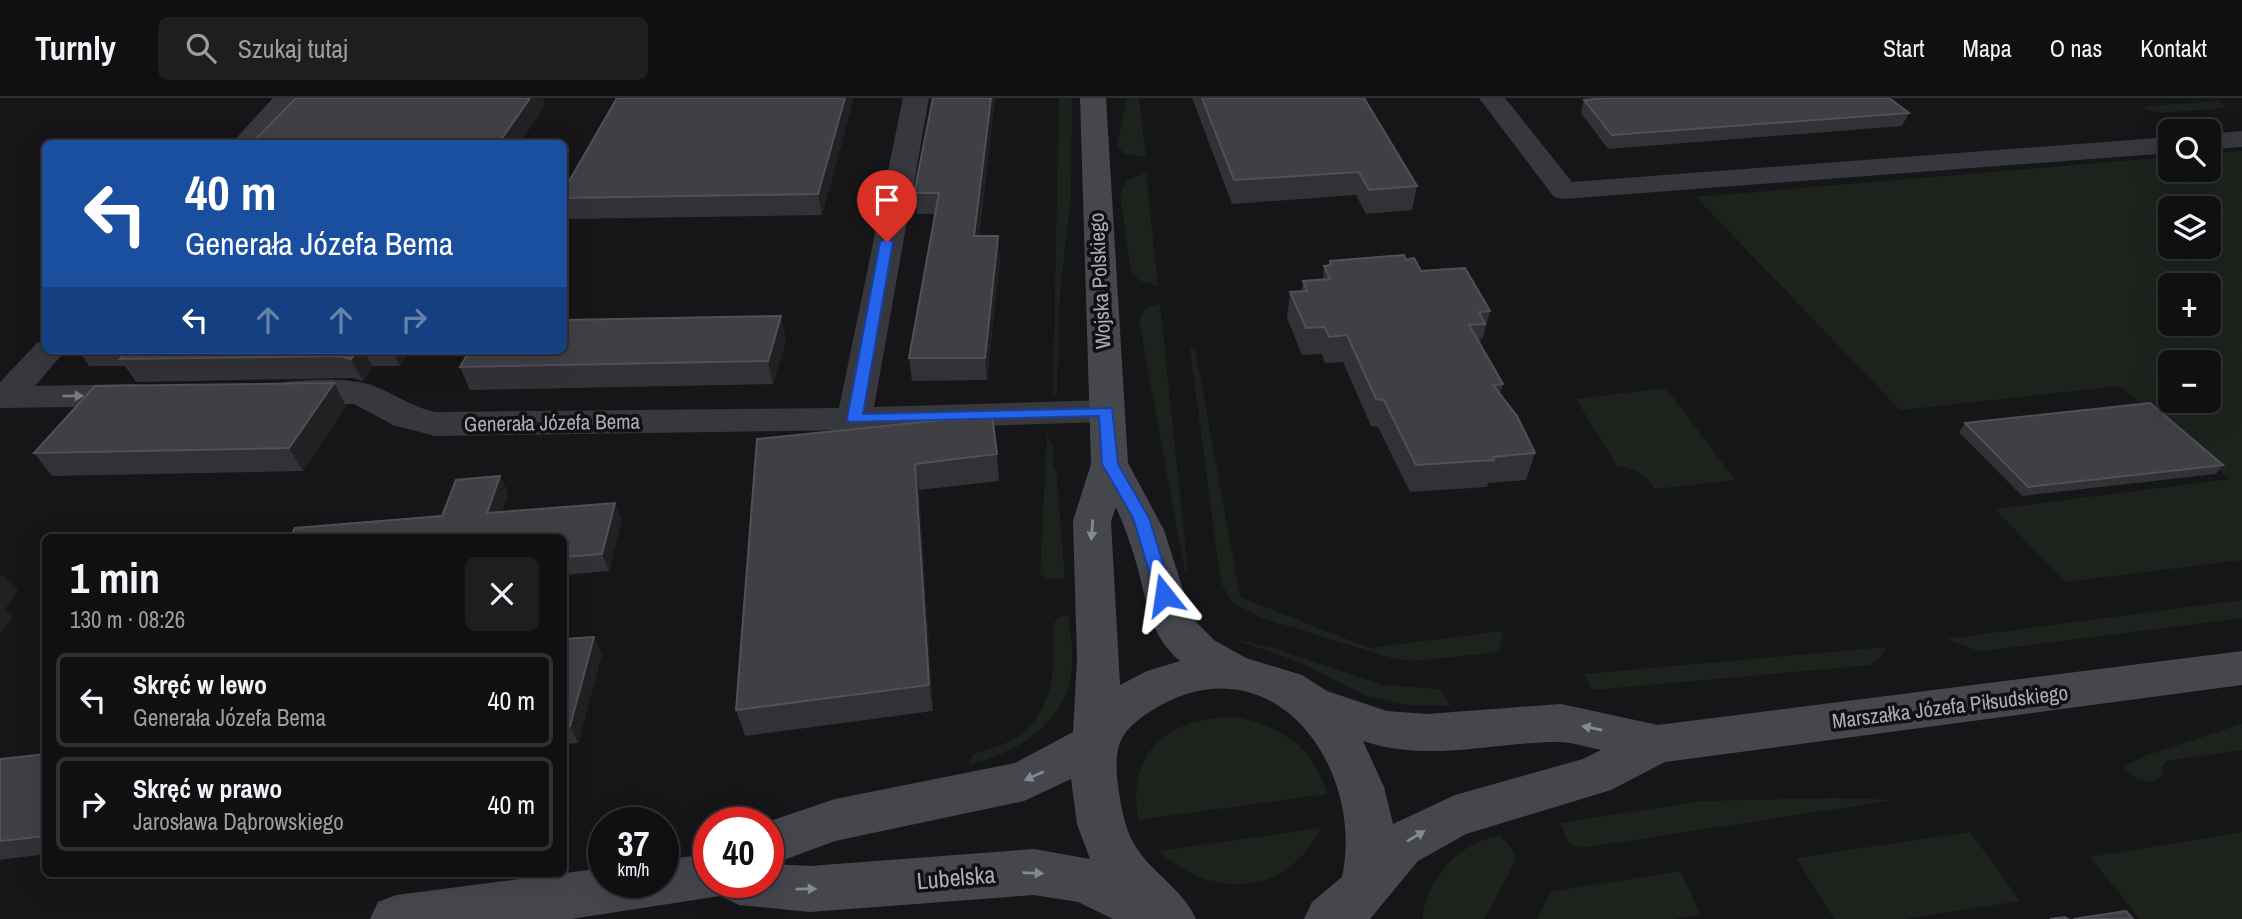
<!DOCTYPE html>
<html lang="pl">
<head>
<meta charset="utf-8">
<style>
  :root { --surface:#101012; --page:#1e1e20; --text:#f1f3f6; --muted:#9c9d9f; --line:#303032 }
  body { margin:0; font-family:"Archivo Narrow",sans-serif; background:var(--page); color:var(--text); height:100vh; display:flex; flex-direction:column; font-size:26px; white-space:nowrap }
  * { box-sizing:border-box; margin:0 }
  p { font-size:23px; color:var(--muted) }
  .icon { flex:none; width:38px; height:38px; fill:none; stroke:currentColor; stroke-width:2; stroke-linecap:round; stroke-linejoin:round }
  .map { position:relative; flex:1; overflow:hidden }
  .sheet { position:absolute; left:42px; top:436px; width:525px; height:343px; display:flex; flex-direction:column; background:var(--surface); border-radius:10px; box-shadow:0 7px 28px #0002,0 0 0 2px var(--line) }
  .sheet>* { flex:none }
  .top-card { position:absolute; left:42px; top:42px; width:525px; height:214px; border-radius:10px; box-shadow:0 7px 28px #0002,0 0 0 2px var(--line); background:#1a4fa0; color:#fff; overflow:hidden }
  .tools { position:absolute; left:2158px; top:21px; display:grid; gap:14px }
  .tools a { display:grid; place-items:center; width:63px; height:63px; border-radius:10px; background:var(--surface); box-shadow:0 7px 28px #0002,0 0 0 2px var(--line); font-size:35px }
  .speed { position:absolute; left:588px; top:709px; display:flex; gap:14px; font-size:35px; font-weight:700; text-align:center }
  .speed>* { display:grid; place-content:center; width:91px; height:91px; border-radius:50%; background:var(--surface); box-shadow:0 7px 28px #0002,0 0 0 2px var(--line); line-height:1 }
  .speed small { font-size:18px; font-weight:400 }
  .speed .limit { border:10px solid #d22; background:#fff; color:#111 }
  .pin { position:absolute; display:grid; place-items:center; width:60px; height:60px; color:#fff; margin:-72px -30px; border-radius:50% 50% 50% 0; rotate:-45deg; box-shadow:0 0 7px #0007 }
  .pin .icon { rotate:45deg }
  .me { position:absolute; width:77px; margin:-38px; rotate:345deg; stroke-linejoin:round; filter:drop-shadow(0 0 5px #0008) }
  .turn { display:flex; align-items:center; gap:24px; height:147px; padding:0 28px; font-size:32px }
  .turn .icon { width:91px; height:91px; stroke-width:2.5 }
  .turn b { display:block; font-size:49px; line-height:60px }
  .lanes { display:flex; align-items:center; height:66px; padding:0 28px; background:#0003; justify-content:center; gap:35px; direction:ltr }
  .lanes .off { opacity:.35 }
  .round { display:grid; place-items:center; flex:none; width:74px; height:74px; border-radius:10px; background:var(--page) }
  .summary { display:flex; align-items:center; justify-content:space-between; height:119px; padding:0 28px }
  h1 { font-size:42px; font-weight:700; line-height:52px }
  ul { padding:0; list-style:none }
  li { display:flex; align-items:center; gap:21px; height:94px; margin:0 14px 10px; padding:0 14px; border:4px solid var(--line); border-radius:10px }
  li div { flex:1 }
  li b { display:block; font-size:26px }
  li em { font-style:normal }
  header { display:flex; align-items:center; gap:42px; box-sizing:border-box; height:98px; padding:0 35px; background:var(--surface); border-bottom:2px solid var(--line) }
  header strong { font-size:33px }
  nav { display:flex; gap:38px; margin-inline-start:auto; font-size:24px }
  .search { width:490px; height:63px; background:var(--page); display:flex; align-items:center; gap:18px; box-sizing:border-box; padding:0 24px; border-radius:10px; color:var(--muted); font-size:26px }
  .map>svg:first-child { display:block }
  .green { fill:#1c231d; fill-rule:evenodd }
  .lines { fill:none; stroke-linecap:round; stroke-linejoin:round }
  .street { fill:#37383d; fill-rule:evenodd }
  .secondary { fill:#45474d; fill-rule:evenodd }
  .wall { fill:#323236 }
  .shaded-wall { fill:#212124 }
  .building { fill:#3f3f44; stroke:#4f5156; stroke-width:2 }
  .oneway { fill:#757881 }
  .oneway2 { fill:#858993 }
  .route { fill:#2563eb; stroke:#184099; stroke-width:2 }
  .labels { text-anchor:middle; stroke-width:7; stroke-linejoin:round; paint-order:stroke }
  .street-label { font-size:21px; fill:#a8adb8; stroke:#111113 }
  .near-street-label { font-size:24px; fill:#a8adb8; stroke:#111113 }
</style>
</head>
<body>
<header>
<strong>Turnly</strong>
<div class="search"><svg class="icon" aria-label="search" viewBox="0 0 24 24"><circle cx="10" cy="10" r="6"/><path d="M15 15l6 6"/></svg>Szukaj tutaj</div>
<nav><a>Start</a><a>Mapa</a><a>O nas</a><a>Kontakt</a></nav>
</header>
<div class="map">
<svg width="2242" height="821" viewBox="0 0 2242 821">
  <rect width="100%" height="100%" fill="#161618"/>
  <path class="green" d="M1059,0h13l-1,97 -11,97 -3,101 -4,4z
    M1127,0h12l7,59 -21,-3 -8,-8z
    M2217,3l11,7 -70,5 -18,-6z
    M2242,53v409l-177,22 -70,-73 235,-30 -110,-93 -220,24 -204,-213 474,-40v13h38l1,-16zM2170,110h38v39h-38zM2170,187h38v39h-38zM2170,264h38v39h-38z
    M1146,75l12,113 -18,-5 -9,-9 -11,-78 7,-14z
    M1160,206l28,268h-3l-46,-251 7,-13z
    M1195,250l45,249 129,51 134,-17 -4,21 -85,9 -19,-2 -133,-41 -30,-16 -11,-19 -31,-234z
    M1666,290l69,92 -80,9c-11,-15 -19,-21 -38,-23l-41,-67z
    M1047,337l6,11v23h3l9,109 -17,1 -8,-5z
    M2242,502v18l-251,32 -13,1 -32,-12z
    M1068,516c2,16 5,32 4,48 -1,58 -53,91 -103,102l3,-9c14,-5 29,-9 42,-16 40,-24 42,-72 39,-114l4,-6z
    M1230,540l46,11 106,36 58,4 11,17 -44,-1 -40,-9 -68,-34z
    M1886,549l-4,9 -11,9 -279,25 -8,-16z
    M1236,619c49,11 76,29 91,77l-189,26c-11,-71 31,-102 98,-103z
    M2242,626v26l-76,11 -5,7 4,6 -14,8 -14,-3 -15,-12 23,-11z
    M1837,700l56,2 -312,48 -12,-5 -9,-20 142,-22z
    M1321,730c-36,70 -107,71 -163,23z
    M1970,734l50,69 -114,18h-72l-38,-61z
    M2242,734v87h-102l-50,-62z
    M1500,738l14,15 1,11 -31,57h-62c6,-42 36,-76 78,-83z
    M1680,773l21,44 -27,4h-137l13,-27z"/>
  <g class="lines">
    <path class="street" d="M273,0h27l-41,46h-28z
      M903,0h26l-55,309 232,-7 13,3 5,8 -5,8 -13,3 -252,8 -419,6 -42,-11 -39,-21 -67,-1 -12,-3 -5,-8 5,-8c22,-5 78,-7 99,2 21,8 38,21 61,26l404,-4z
      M1479,0h26l67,84 598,-45v16l-606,46 -10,-2z
      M2242,33v16l-34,3v-16z
      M46,243v9h20l-31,36 104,-2 12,3 5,8 -5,8 -12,3 -139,2v-26l37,-39z"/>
    <path class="secondary" d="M1080,0h26l22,365 36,67 28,88 22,22 32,18 56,17 25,16 60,20 40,3 134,-10 97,21 584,-74v34l-577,77 -54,28 -145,44 -48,27 -48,58h-66l8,-17 30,-25c23,-106 -64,-233 -179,-173 -15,8 -37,22 -43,39 -8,18 0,60 5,79 12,46 54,59 71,97h-83l-35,-17 -44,-7 -224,17 -71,-7 -19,-9 -149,23h-201l8,-17 18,-7 208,-27v14h59v-22l46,-6v28h59l-1,-60 68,-23 180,-36 58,-31 4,-73 -4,-138 18,-57zM1116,409c9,20 16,41 22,62 9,35 13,68 42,92l-33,10 -27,14 -9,-164zM1363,643c64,22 130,1 195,1 14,0 29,5 43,8l-18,9 -128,36 -62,29 -9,-37zM1071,681l6,45 13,35 -56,-10 -224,17 -37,-2 62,-23 189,-40z"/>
  </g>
  <path class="wall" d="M933,0h62l-16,138 21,21 -13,123 -75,1 -3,-23 26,-144h-18l-3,-21z
    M1192,0h172l53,88 -5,24 -46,4 -10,-19 -124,9z
    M1584,2l325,13 -7,13 -294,23 -27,-36z
    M853,3l-31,114 -255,4 -3,-9v-20z
    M1406,162l15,11 69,40 -7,27h-2l-1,6 23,40 -3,10 35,59 -9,27 -38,3 -1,4 -77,5 -32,-65 -7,-1 -28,-64 -18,1 -3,-9 -20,1 -15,-37 3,-26 12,-1 1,-10 20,-2 1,-13 5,-1 1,-4z
    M786,241l-13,45 -303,6 -10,-23z
    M78,252h333l-11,16h-28l-9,15 -11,-3 -216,4 -11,-16h-36z
    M334,285l12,23 -43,65 -251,5 -18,-23z
    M1965,325l258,42 -7,9 -194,22 -63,-64z
    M757,341l240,15 2,27 -80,9 14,221 -188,25 -9,-26z
    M500,378l8,17 -6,19 120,8 -13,51 -45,4v-38l-122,-21z
    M594,539l8,17 -24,89 -14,1v-105z
    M46,656v100l-46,6v-101z"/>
  <path class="shaded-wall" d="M530,0h13l2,7 -25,39h-22z
    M845,0h8v3l-31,114 -4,-21z
    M991,0l4,1 -19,158 -2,-21z
    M998,138l2,21 -13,123 -2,-22z
    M781,218l5,23 -13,45 -5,-23z
    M357,252h7l8,16 -9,15 -12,-22z
    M392,252h19l-11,16z
    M334,285l12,23 -43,65 -14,-23z
    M915,366l4,26 14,221 -4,-26z
    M500,378l8,17 -12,37 -9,-17z
    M615,405l7,17 -13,51 -7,-17z
    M2,476l16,17 -13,18 7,8 -12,18v-58z
    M594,539l8,17 -24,89 -8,-17z"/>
  <path class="building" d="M296,0h234l-32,46h-247z
    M617,0h228l-27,96 -254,4v-8z
    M933,0h58l-17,138h24l-13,122h-76l30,-165h-25z
    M1202,0h162l53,88 -48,4 -10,-18 -125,8z
    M1605,0h284l20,15 -297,22 -28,-35z
    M1404,157l2,5 8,-2 7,13 44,-3 25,43 -11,1 6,12 -16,1 34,59 -10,1 24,31 18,37 -42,4 1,3 -78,5 -32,-65 -8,-1 -29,-64 -18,2 -4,-10 -19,1 -16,-36 17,-1 -4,-10 27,-2 -6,-13 7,-1 -1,-4z
    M781,218l-13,45 -308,6 10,-17h94v-30z
    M129,252h228l-6,9 -11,-3 -220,3z
    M334,285l-45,65 -255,5 61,-67z
    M2150,305l73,62 -195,22 -63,-64z
    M992,317l5,39 -82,10 14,221 -193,25 21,-271z
    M500,378l-13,37 128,-10 -13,51 -38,3v-20h-274l5,-9 147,-12 14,-36z
    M594,539l-24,89 -6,1v-88z
    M46,656v82l-46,5v-82z
    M2126,813l7,8h-60z
    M2065,819l3,2h-18z"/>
  <defs><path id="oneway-solid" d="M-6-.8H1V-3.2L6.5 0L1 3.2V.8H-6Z" transform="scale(1.75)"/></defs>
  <use class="oneway" href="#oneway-solid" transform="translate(73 298) rotate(-1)"/>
  <g class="oneway2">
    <use href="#oneway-solid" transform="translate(1092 432) rotate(94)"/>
    <use href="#oneway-solid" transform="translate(1592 630) rotate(-168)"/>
    <use href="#oneway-solid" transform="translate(1034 678) rotate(156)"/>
    <use href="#oneway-solid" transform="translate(1416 738) rotate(-31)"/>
    <use href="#oneway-solid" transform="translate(1033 775) rotate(2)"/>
    <use href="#oneway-solid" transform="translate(806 791) rotate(-1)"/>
  </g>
  <path class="route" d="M887,140l6,4 -30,172 249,-6 6,56 31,54 24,77 -3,5h-12l-2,-5 -23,-77 -31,-54 -3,-48 -250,6 -2,-3 33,-177z"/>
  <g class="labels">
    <g class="street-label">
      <text transform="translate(1100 183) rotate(-93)" y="7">Wojska Polskiego</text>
      <text transform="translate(552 325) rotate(-1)" y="7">Generała Józefa Bema</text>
      <text transform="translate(1950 609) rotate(-7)" y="7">Marszałka Józefa Piłsudskiego</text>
    </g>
    <g class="near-street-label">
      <text transform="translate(956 780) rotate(-5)" y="8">Lubelska</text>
    </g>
  </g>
</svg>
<div class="tools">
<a><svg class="icon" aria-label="search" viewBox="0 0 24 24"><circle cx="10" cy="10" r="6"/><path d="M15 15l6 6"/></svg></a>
<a><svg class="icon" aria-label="layers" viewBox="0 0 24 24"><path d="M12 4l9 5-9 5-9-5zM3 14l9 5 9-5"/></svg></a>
<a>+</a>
<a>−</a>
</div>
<div class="speed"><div>37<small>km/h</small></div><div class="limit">40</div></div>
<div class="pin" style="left:887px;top:144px;background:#d93025"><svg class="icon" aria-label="arrive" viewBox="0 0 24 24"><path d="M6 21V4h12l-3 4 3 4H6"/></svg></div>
<svg class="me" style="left:1164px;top:497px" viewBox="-20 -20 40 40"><path d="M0-17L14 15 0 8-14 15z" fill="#2563eb" stroke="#fff" stroke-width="4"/></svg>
<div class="top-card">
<div class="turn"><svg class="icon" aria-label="left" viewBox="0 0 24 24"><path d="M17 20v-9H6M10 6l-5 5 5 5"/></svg><div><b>40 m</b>Generała Józefa Bema</div></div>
<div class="lanes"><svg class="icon" aria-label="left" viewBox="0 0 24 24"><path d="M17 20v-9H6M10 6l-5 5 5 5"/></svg><svg class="icon off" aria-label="ahead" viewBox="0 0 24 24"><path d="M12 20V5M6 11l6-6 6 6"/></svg><svg class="icon off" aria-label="ahead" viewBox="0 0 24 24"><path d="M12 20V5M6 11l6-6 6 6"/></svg><svg class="icon off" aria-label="right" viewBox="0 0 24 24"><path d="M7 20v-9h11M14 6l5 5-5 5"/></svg></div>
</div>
<section class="sheet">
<div class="summary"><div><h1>1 min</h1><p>130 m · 08:26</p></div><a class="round"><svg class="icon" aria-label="close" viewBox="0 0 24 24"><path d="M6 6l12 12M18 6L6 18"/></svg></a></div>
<ul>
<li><svg class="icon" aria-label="left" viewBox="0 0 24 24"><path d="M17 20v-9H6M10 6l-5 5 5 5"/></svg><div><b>Skręć w lewo</b><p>Generała Józefa Bema</p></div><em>40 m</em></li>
<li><svg class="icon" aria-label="right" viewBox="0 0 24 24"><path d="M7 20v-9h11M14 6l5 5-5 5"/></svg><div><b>Skręć w prawo</b><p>Jarosława Dąbrowskiego</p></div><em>40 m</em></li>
</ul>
</section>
</div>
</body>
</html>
